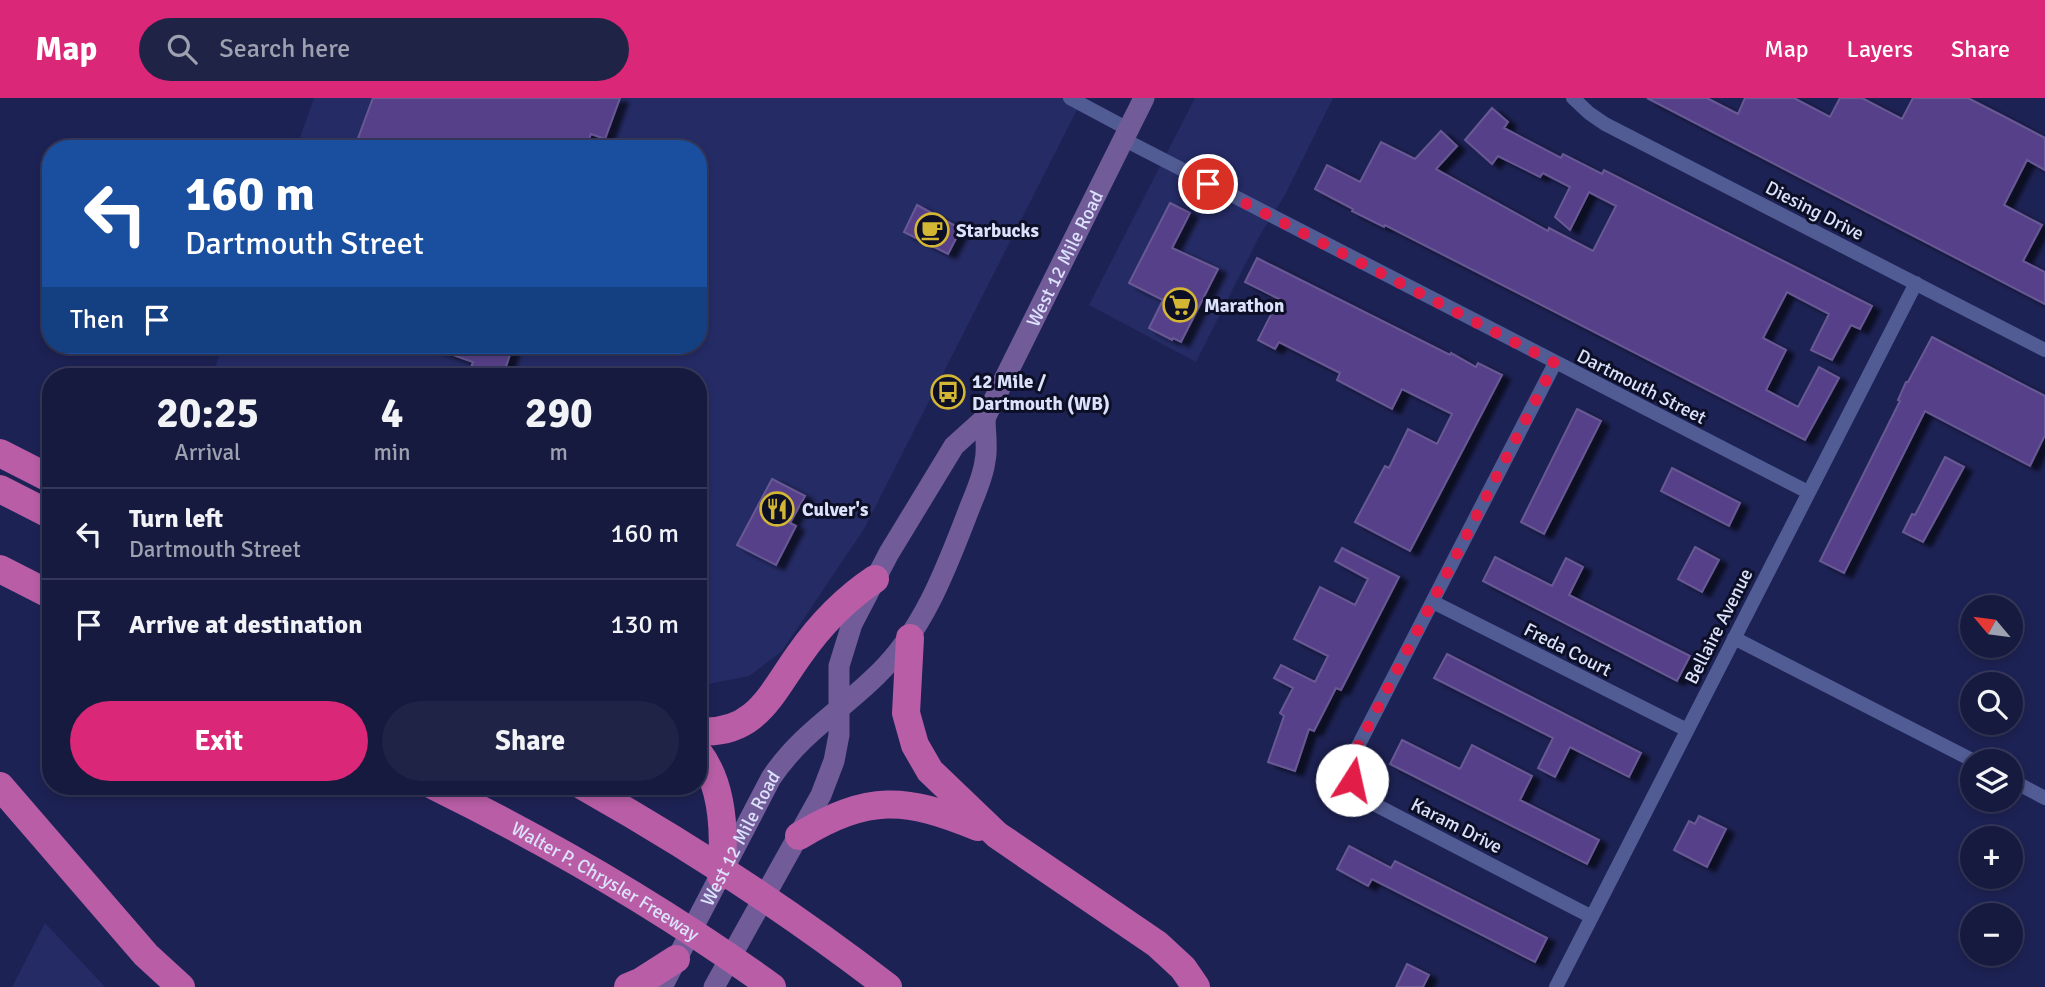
<!DOCTYPE html>
<html lang="en">
<head>
<meta charset="utf-8">
<style>
  :root { --surface:#161a3f; --page:#1f2346; --text:#f1f3f6; --muted:#9ea1b0; --line:#353859; --accent:#db2777 }
  body { margin:0; font-family:Signika,sans-serif; background:var(--page); color:var(--text); height:100vh; display:flex; flex-direction:column; font-size:26px; white-space:nowrap }
  * { box-sizing:border-box; margin:0 }
  p { font-size:23px; color:var(--muted) }
  .icon { flex:none; width:38px; height:38px; fill:none; stroke:currentColor; stroke-width:2; stroke-linecap:round; stroke-linejoin:round }
  .map { position:relative; flex:1; overflow:hidden }
  .side { position:absolute; left:42px; top:270px; width:665px; height:427px; display:flex; flex-direction:column; background:var(--surface); border-radius:28px; box-shadow:0 4px 10px #0003,0 0 0 2px var(--line) }
  .side>* { flex:none }
  .banner { position:absolute; left:42px; top:42px; width:665px; height:214px; border-radius:28px; box-shadow:0 4px 10px #0003,0 0 0 2px var(--line); background:#1a4fa0; color:#fff; overflow:hidden }
  .needle { width:46px; rotate:299deg }
  .fabs { position:absolute; left:1960px; top:497px; display:grid; gap:14px }
  .fabs a { display:grid; place-items:center; width:63px; height:63px; border-radius:50%; background:var(--surface); box-shadow:0 4px 10px #0003,0 0 0 2px var(--line); font-size:35px }
  .pin { position:absolute; display:grid; place-items:center; width:60px; height:60px; color:#fff; margin:-30px; border:4px solid #fff; border-radius:50%; box-shadow:0 2px 7px #0007 }
  .me { position:absolute; width:77px; margin:-38px; rotate:10deg; stroke-linejoin:round; filter:drop-shadow(0 0 5px #0008) }
  .turn { display:flex; align-items:center; gap:24px; height:147px; padding:0 28px; font-size:32px }
  .turn .icon { width:91px; height:91px; stroke-width:2.5 }
  .turn b { display:block; font-size:49px; line-height:60px }
  .then { display:flex; align-items:center; height:66px; padding:0 28px; background:#0003; gap:14px; font-size:26px }
  .eta { display:flex; justify-content:space-evenly; align-items:center; height:119px; text-align:center }
  .eta b { font-size:42px; font-weight:700; line-height:49px }
  .action { display:flex; gap:14px; margin-top:auto; padding:14px 28px }
  .action a { flex:1; height:80px; border-radius:42px; background:var(--accent); color:#fff; font-size:28px; font-weight:700; line-height:80px; text-align:center }
  .action a+a { background:var(--page); color:var(--text) }
  ul { padding:0; list-style:none }
  li { display:flex; align-items:center; gap:21px; height:91px; padding:0 28px; border-top:2px solid var(--line) }
  li div { flex:1 }
  li b { display:block; font-size:26px }
  li em { font-style:normal }
  header { display:flex; align-items:center; gap:42px; box-sizing:border-box; height:98px; padding:0 35px; background:var(--accent); color:#fff }
  header strong { font-size:33px }
  nav { display:flex; gap:38px; margin-inline-start:auto; font-size:24px }
  .search { width:490px; height:63px; background:var(--page); display:flex; align-items:center; gap:18px; box-sizing:border-box; padding:0 24px; border-radius:38px; color:var(--muted); font-size:26px }
  .map>svg:first-child { display:block }
  .built { fill:#252b65 }
  .building { fill:#564089; stroke:#685993; stroke-width:2; filter:url(#shadow) }
  .lines { fill:none; stroke-linecap:round; stroke-linejoin:round }
  .minor { stroke:#525c94; stroke-width:14 }
  .secondary { stroke:#715c99; stroke-width:21 }
  .motorway { stroke:#b85da6; stroke-width:28 }
  .route { stroke:#e11d48; stroke-width:12; stroke-dasharray:0 21.6 }
  .labels { text-anchor:middle; stroke-width:6; stroke-linejoin:round; paint-order:stroke }
  .street-label { font-size:19px; fill:#dce2fc; stroke:#0c0f25 }
  .poi-label { font-size:19px; font-weight:bold; fill:#dce2fc; stroke:#0c0f25; text-anchor:start }
</style>
</head>
<body>
<header>
<strong>Map</strong>
<div class="search"><svg class="icon" aria-label="search" viewBox="0 0 24 24"><circle cx="10" cy="10" r="6"/><path d="M15 15l6 6"/></svg>Search here</div>
<nav><a>Map</a><a>Layers</a><a>Share</a></nav>
</header>
<div class="map">
<svg width="2045" height="889" viewBox="0 0 2045 889">
  <defs>
    <filter id="shadow"><feDropShadow dx="8" dy="4.5" stdDeviation="2" flood-color="#0009"/></filter>
  </defs>
  <rect width="100%" height="100%" fill="#1d2254"/>
  <path class="built" d="M314,0h769l-219,431 -82,122 -33,25 -51,10v-310h-486l11,-31h475v-196h-402z
    M1195,0h138l-48,97 -25,40 -64,127 -107,-57z
    M45,825l60,64h-93z"/>
  <path class="building" d="M373,0h247l-15,41 -14,-5 -6,15h-231z
    M1647,0h60l31,16 7,-16h49l36,19 10,-19h22l40,21 11,-21h55l35,18 42,22v32l-18,-10 -23,45 38,20 -19,36 22,11v32z
    M1492,10l16,14 -4,6 57,30 2,-4 39,20 2,-4 268,136 -12,23 -9,-4 -19,35 -21,-10 18,-36 -42,-22 -24,46 23,12 -20,40 32,17 21,-40 20,11 -34,62 -420,-215 -1,2 -32,-16 1,-2 -38,-20 12,-24 33,17 21,-40 34,17 26,-28 16,15 -21,23 112,62 1,-3 44,23 23,-45 -27,-14 -19,38 -15,-13 15,-30 -27,-14 -3,4 -42,-21 -6,8 -27,-24z
    M1170,105l20,10 -18,35 46,21 -37,73 -8,-4 -1,2 -23,-12 14,-28 -34,-17z
    M917,107l44,24 -13,25 -44,-22z
    M1257,160l193,97 1,-2 25,14 2,-4 24,12 -92,176 -55,-29 30,-56 4,2 19,-39 29,15 15,-30 -50,-25 -10,20 -55,-29 3,-7 -61,-31 -4,7 -17,-9 21,-41 -34,-17z
    M1932,239l113,59v39l-15,31 -105,-55 -81,162 -24,-12 80,-160 -2,-1 8,-18h2z
    M431,247h82l-10,31h-35l5,-14 -42,-15z
    M1577,311l24,12 -57,113 -23,-12z
    M1945,359l19,10 -41,75 -20,-10 9,-18 3,1z
    M1672,370l68,35 -11,23 -68,-35z
    M772,381l33,17 -15,27 6,3 -20,39 -39,-20z
    M1695,449l24,13 -17,32 -24,-13z
    M1342,450l57,29 -58,113 -5,-2 -22,43 -5,-2 -14,42 -27,-9 16,-46 -4,-3 13,-25 -19,-10 7,-13 34,17 13,-26 -34,-17 26,-52 35,18 13,-26 -33,-18z
    M1495,459l57,29 14,-28 17,9 -14,28 121,61 -13,25 -194,-100z
    M1447,556l194,99 -12,24 -59,-30 -15,30 -17,-9 15,-30 -119,-60z
    M1402,642l58,29 12,-24 60,31 -12,24 79,40 -12,24 -197,-100z
    M1699,718l27,13 -19,38 -33,-17 15,-29 6,3z
    M1349,748l42,22 4,-7 152,77 -12,24 -163,-83 -4,7 -31,-17z
    M1407,866l22,11 -6,12h-27z"/>
  <g class="lines">
    <path class="minor" d="M1070,0l58,31
      M1573,0l16,15 16,11 440,226
      M1123,41l685,353
      M1555,265l-200,389c-6,23 -2,37 17,51l220,114
      M1433,504l254,128
      M1734,540l240,123
      M2011,682l34,18
      M1556,889l360,-704"/>
    <g class="secondary">
      <path id="s1" d="M662,889l109,-209c30,-45 70,-67 107,-104 45,-43 68,-105 90,-162 6,-16 15,-34 17,-51 3,-13 0,-29 0,-43"/>
      <path id="s2" d="M714,889l107,-192 13,-34 5,-26v-69l13,-42 37,-71 65,-107 31,-28 159,-320"/>
    </g>
    <g class="motorway">
      <path d="M0,355l51,26"/>
      <path d="M0,391l51,26"/>
      <path d="M0,471l51,26"/>
      <path d="M910,540l-4,75 9,32 15,26 67,64 160,109 26,24 13,19"/>
      <path d="M698,633c57,5 73,-37 101,-76 21,-30 46,-56 76,-76"/>
      <path d="M698,654c26,33 27,84 23,124"/>
      <path d="M0,688l146,169 35,32"/>
      <path id="s3" d="M434,688c118,58 231,124 338,201"/>
      <path d="M583,688c106,60 208,126 305,201"/>
      <path d="M799,738c70,-42 106,-39 179,-9"/>
      <path d="M628,889l12,-5 36,-23"/>
    </g>
  </g>
  <g class="lines">
    <path class="route" d="M1208,86l347,179 -200,389 -3,14v14"/>
  </g>
  <defs>
    <symbol id="cafe-ring" viewBox="-11 -11 22 22"><circle r="9.5" fill="#0c0f25" stroke="#d4b635" stroke-width="1.5"/><path d="M-5.5-4.5H6V0H3Q3 3.5 0 3.5H-2.5Q-5.5 3.5-5.5 0ZM3-3.2v2h1.7v-2ZM-6 4.5H4V6H-6Z" fill="#d4b635"/></symbol>
    <symbol id="supermarket-ring" viewBox="-11 -11 22 22"><circle r="9.5" fill="#0c0f25" stroke="#d4b635" stroke-width="1.5"/><path d="M-6-5.5h2.5l.6 2H6L4.5 2H-2.5L-4.4-4H-6ZM-1.5 3.2a1.3 1.3 0 1 0 .1 0ZM3 3.2a1.3 1.3 0 1 0 .1 0Z" fill="#d4b635"/></symbol>
    <symbol id="bus-ring" viewBox="-11 -11 22 22"><circle r="9.5" fill="#0c0f25" stroke="#d4b635" stroke-width="1.5"/><path d="M-5-6H5V4H4V6H2V4H-2V6H-4V4H-5ZM-3.5-4V0h7V-4ZM-3.5 1.2v1.5H-2V1.2ZM2 1.2v1.5H3.5V1.2Z" fill="#d4b635"/></symbol>
    <symbol id="restaurant-ring" viewBox="-11 -11 22 22"><circle r="9.5" fill="#0c0f25" stroke="#d4b635" stroke-width="1.5"/><path d="M-5-6h1v4h1v-4h1v4h1v-4h1v5L-1.5 .5V6h-2V.5L-5-1ZM5-6V6H3V1.5H1.5Q1.5-4 5-6Z" fill="#d4b635"/></symbol>
  </defs>
  <g fill-rule="evenodd">
    <use href="#cafe-ring" x="913" y="113" width="38" height="38"/>
    <use href="#supermarket-ring" x="1161" y="188" width="38" height="38"/>
    <use href="#bus-ring" x="929" y="275" width="38" height="38"/>
    <use href="#restaurant-ring" x="758" y="392" width="38" height="38"/>
  </g>
  <g class="labels">
    <g class="street-label">
      <text transform="translate(1815 112) rotate(27)" y="7">Diesing Drive</text>
      <text dy="7" stroke="none"><textPath href="#s2" startOffset="821">West 12 Mile Road</textPath></text>
      <text transform="translate(1642 288) rotate(27)" y="7">Dartmouth Street</text>
      <text transform="translate(1718 528) rotate(-63)" y="7">Bellaire Avenue</text>
      <text transform="translate(1568 551) rotate(27)" y="7">Freda Court</text>
      <text transform="translate(1457 727) rotate(27)" y="7">Karam Drive</text>
      <text dy="7" stroke="none"><textPath href="#s1" startOffset="168">West 12 Mile Road</textPath></text>
      <text dy="7" stroke="none"><textPath href="#s3" startOffset="196">Walter P. Chrysler Freeway</textPath></text>
    </g>
    <g class="poi-label">
      <text x="956" y="139">Starbucks</text>
      <text x="1204" y="214">Marathon</text>
      <text x="972" y="290">12 Mile /<tspan x="972" dy="22">Dartmouth (WB)</tspan></text>
      <text x="802" y="418">Culver's</text>
    </g>
  </g>
</svg>
<div class="fabs">
<a><svg class="needle" viewBox="-14 -14 28 28"><path d="M0-13l5 13h-10z" fill="#e53935"/><path d="M0 13l5-13h-10z" fill="#9ea1b0"/></svg></a>
<a><svg class="icon" aria-label="search" viewBox="0 0 24 24"><circle cx="10" cy="10" r="6"/><path d="M15 15l6 6"/></svg></a>
<a><svg class="icon" aria-label="layers" viewBox="0 0 24 24"><path d="M12 4l9 5-9 5-9-5zM3 14l9 5 9-5"/></svg></a>
<a>+</a>
<a>−</a>
</div>
<div class="pin" style="left:1208px;top:86px;background:#d93025"><svg class="icon" aria-label="arrive" viewBox="0 0 24 24"><path d="M6 21V4h12l-3 4 3 4H6"/></svg></div>
<svg class="me" style="left:1352px;top:682px" viewBox="-20 -20 40 40"><circle r="19" fill="#fff"/><path d="M0-13L10 11 0 6-10 11z" fill="#e11d48"/></svg>
<div class="banner">
<div class="turn"><svg class="icon" aria-label="left" viewBox="0 0 24 24"><path d="M17 20v-9H6M10 6l-5 5 5 5"/></svg><div><b>160 m</b>Dartmouth Street</div></div>
<div class="then">Then<svg class="icon" aria-label="arrive" viewBox="0 0 24 24"><path d="M6 21V4h12l-3 4 3 4H6"/></svg></div>
</div>
<section class="side">
<div class="eta">
<div><b>20:25</b><p>Arrival</p></div>
<div><b>4</b><p>min</p></div>
<div><b>290</b><p>m</p></div>
</div>
<ul>
<li><svg class="icon" aria-label="left" viewBox="0 0 24 24"><path d="M17 20v-9H6M10 6l-5 5 5 5"/></svg><div><b>Turn left</b><p>Dartmouth Street</p></div><em>160 m</em></li>
<li><svg class="icon" aria-label="arrive" viewBox="0 0 24 24"><path d="M6 21V4h12l-3 4 3 4H6"/></svg><div><b>Arrive at destination</b></div><em>130 m</em></li>
</ul>
<div class="action"><a>Exit</a><a>Share</a></div>
</section>
</div>
</body>
</html>
